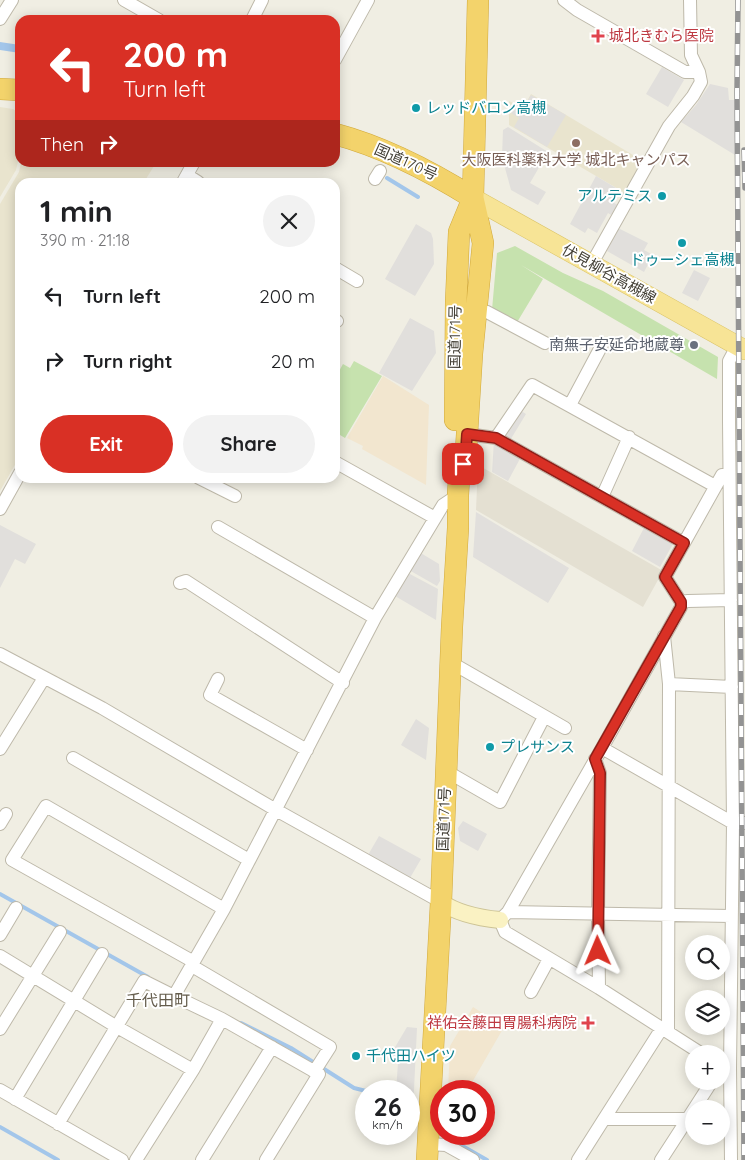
<!DOCTYPE html>
<html lang="en">
<head>
<meta charset="utf-8">
<style>
  :root { --surface:#fff; --page:#f2f2f2; --text:#202124; --muted:#757577; --accent:#d93025 }
  body { margin:0; font-family:Quicksand,"Noto Sans JP",sans-serif; background:var(--page); color:var(--text); height:100vh; display:flex; flex-direction:column; font-size:19px; white-space:nowrap }
  * { box-sizing:border-box; margin:0 }
  p { font-size:16px; color:var(--muted) }
  .icon { flex:none; width:28px; height:28px; fill:none; stroke:currentColor; stroke-width:2; stroke-linecap:round; stroke-linejoin:round }
  .map { position:relative; flex:1; overflow:hidden }
  .drawer { position:absolute; left:15px; top:178px; width:325px; height:305px; display:flex; flex-direction:column; background:var(--surface); border-radius:15px; box-shadow:0 2px 12px #0003 }
  .drawer>* { flex:none }
  .banner { position:absolute; left:15px; top:15px; width:325px; height:152px; border-radius:15px; box-shadow:0 2px 12px #0003; background:#d93025; color:#fff; overflow:hidden }
  .buttons { position:absolute; left:685px; top:935px; display:grid; gap:10px }
  .buttons a { display:grid; place-items:center; width:45px; height:45px; border-radius:50%; background:var(--surface); box-shadow:0 2px 12px #0003; font-size:25px }
  .speed { position:absolute; left:355px; top:1080px; display:flex; gap:10px; font-size:25px; font-weight:700; text-align:center }
  .speed>* { display:grid; place-content:center; width:65px; height:65px; border-radius:50%; background:var(--surface); box-shadow:0 2px 12px #0003; line-height:1 }
  .speed small { font-size:12px; font-weight:400 }
  .speed .limit { border:8px solid #d22; background:#fff; color:#111 }
  .pin { position:absolute; display:grid; place-items:center; width:42px; height:42px; color:#fff; margin:-21px; border-radius:10px; box-shadow:0 2px 8px #0006 }
  .me { position:absolute; width:55px; margin:-28px; rotate:359deg; stroke-linejoin:round; filter:drop-shadow(0 0 4px #0008) }
  .turn { display:flex; align-items:center; gap:18px; height:105px; padding:0 25px; font-size:22px }
  .turn .icon { width:65px; height:65px; stroke-width:2.5 }
  .turn b { display:block; font-size:35px; line-height:42px }
  .then { display:flex; align-items:center; height:48px; padding:0 25px; background:#0003; gap:10px; font-size:19px }
  .round { display:grid; place-items:center; flex:none; width:52px; height:52px; border-radius:26px; background:var(--page) }
  .headline { display:flex; align-items:center; justify-content:space-between; height:85px; padding:0 25px }
  h1 { font-size:30px; font-weight:700; line-height:38px }
  .primary-button { display:flex; gap:10px; margin-top:auto; padding:10px 25px }
  .primary-button a { flex:1; height:58px; border-radius:30px; background:var(--accent); color:#fff; font-size:20px; font-weight:700; line-height:58px; text-align:center }
  .primary-button a+a { background:var(--page); color:var(--text) }
  ul { padding:0; list-style:none }
  li { display:flex; align-items:center; gap:15px; height:65px; padding:0 25px }
  li div { flex:1 }
  li b { display:block; font-size:19px }
  li em { font-style:normal }
  .map>svg:first-child { display:block }
  .residential { fill:#e4e0d2 }
  .commercial { fill:#f2e6cf }
  .education { fill:#e9e4ce }
  .green { fill:#c6e2ae }
  .parking { fill:#e1dfdc }
  .water { fill:#a3c6ea }
  .lines { fill:none; stroke-linecap:round; stroke-linejoin:round }
  .stream { stroke:#a3c6ea; stroke-width:4 }
  .street-casing { stroke:#beb9aa; stroke-width:14 }
  .secondary-casing { stroke:#cdc496; stroke-width:18 }
  .primary-casing { stroke:#dac367; stroke-width:20 }
  .highway-casing { stroke:#d1a93c; stroke-width:22 }
  .street { stroke:#fff; stroke-width:12 }
  .secondary { stroke:#faf2c3; stroke-width:16 }
  .primary { stroke:#f7e496; stroke-width:19 }
  .highway { stroke:#f3d36b; stroke-width:21 }
  .rail-casing { stroke:#939393; stroke-width:5.5 }
  .rail { stroke:#fff; stroke-width:4; stroke-dasharray:11; stroke-linecap:butt }
  .route-casing { stroke:#8d1f18; stroke-width:12 }
  .route { stroke:#d93025; stroke-width:9 }
  .health-dot { fill:#e0444e; stroke:#fff; stroke-width:2 }
  .culture-dot { fill:#0f9aa8; stroke:#fff; stroke-width:2 }
  .education-dot { fill:#8d6e63; stroke:#fff; stroke-width:2 }
  .worship-dot { fill:#6b7280; stroke:#fff; stroke-width:2 }
  .labels { text-anchor:middle; stroke-width:4; stroke-linejoin:round; paint-order:stroke }
  .health-label { font-size:15px; fill:#be3a42; stroke:#fff; text-anchor:start }
  .culture-label { font-size:15px; fill:#0d838f; stroke:#fff; text-anchor:start }
  .education-label { font-size:15px; fill:#785e54; stroke:#fff }
  .street-label { font-size:15px; fill:#423e34; stroke:#fff }
  .worship-label { font-size:15px; fill:#5b616d; stroke:#fff; text-anchor:end }
  .neighbourhood-label { font-size:16px; fill:#645c4c; stroke:#fff }
</style>
</head>
<body>
<div class="map">
<svg width="745" height="1160" viewBox="0 0 745 1160">
  <rect width="100%" height="100%" fill="#f0eee3"/>
  <path class="residential" d="M478,465l185,106 -20,36 -167,-97z"/>
  <path class="commercial" d="M383,376l46,29 -3,80 -64,-36 1,-3 -16,-8z
    M473,1007l31,20 -37,64h-19l2,-45z"/>
  <path class="education" d="M531,94l112,67 -18,32 -116,-68v-24l14,7z
    M0,107l13,2 7,5v39l-4,17 -16,27z
    M21,163h135l-12,19h-124v274l-20,35v-287l19,-32z"/>
  <path class="green" d="M515,246l48,27 40,18 115,66 -1,22 -196,-114 22,14 -27,45 -24,-14 5,-57z
    M354,361l28,15 -37,62 -10,-6v-61l3,2 5,-9 7,4z"/>
  <path class="parking" d="M662,67l22,13 -16,27 -22,-13z
    M710,84l18,4 1,12h8l-2,55 -54,-33 15,-17z
    M531,95l35,20 -19,32 -33,-20 5,-9 -8,-5 5,-8 7,4z
    M508,127l40,25 -18,31 16,9 -8,13 -27,-15 -9,-33 1,-27z
    M596,176l25,15 -7,12 4,2 -7,10 -3,-2 -11,20 -9,-5 -3,5 -15,-9z
    M416,224l15,9 2,6 1,25 -19,32 -30,-17z
    M618,228l30,15 -4,7 9,5 -9,17 -37,-21z
    M694,270l16,8 -12,23 -16,-8z
    M410,318l24,13 2,22 -24,38 -33,-18z
    M518,409l8,5 -17,28 -8,-6z
    M494,440l28,15 -14,26 -16,-9z
    M476,512l93,56 -21,35 -75,-46z
    M0,525l36,19 -11,20 -10,-5 -15,29z
    M645,526l29,16 -14,25 -28,-16z
    M419,552l20,12 1,17 -3,5 -28,-16z
    M408,573l30,16 -2,31 -41,-24z
    M416,719l13,9 -3,32 -25,-15z
    M463,821l24,13 -9,17 -18,-10 -2,-13z
    M379,836l42,23 -11,19 -42,-23z
    M407,1027l10,1 -4,82h-4v-19h-13l2,-28 -10,-4z"/>
  <path class="water" d="M0,42l20,3v8l-20,-3z"/>
  <g class="lines">
    <path class="stream" d="M387,178l31,19
      M0,894l148,83
      M241,1023l50,25 63,40 12,3
      M409,1115l2,1
      M0,1127l58,33
      M459,1144l28,16"/>
    <defs>
      <path id="street" d="M124,0l35,20
        M564,0l13,10 108,62h14l2,10 -8,14 -24,30 -78,139
        M690,0l1,55 8,17
        M0,19l12,-19
        M252,20l10,-20
        M335,60l33,-60
        M187,175l11,7
        M375,179l5,-8
        M183,182l11,-20
        M335,268l22,13
        M476,310l11,2 58,31
        M335,320l2,1
        M570,405l32,-60
        M467,434l29,4 188,105
        M496,438l36,-53 183,101
        M335,462l100,56
        M199,478l36,18
        M602,497l27,-60
        M0,509l20,-36
        M218,527l157,91
        M180,583l6,-2 157,102
        M681,602l7,-1 43,-1
        M664,636l5,48 -1,347
        M0,654l102,54 174,102 165,92
        M450,662l115,66
        M218,679l-8,16 97,55
        M669,684l63,3
        M602,748l79,-141v-5l-16,-25 57,-102h7
        M0,749l44,-71
        M73,758l176,102
        M595,759l5,14 -2,141 1,74
        M446,771l54,31 44,-85
        M0,824l6,-10
        M508,912l223,4
        M0,935l16,-27
        M0,956l117,71 76,43
        M194,962l-182,-102 34,-54 178,103
        M192,966l138,81 -16,25
        M531,992l18,-33
        M174,996l48,23 97,55 -53,86
        M0,1029l60,-97
        M702,1054l-103,-66 -94,-56 -5,-12 8,-8 94,-164 131,75h12
        M0,1090l122,70
        M15,1099l87,-145
        M694,1109l18,-28
        M604,1119l58,-91
        M58,1124l86,-143 30,15 50,-87 151,-291 68,-113 15,-10
        M428,1144l18,1 27,15
        M136,1160l57,-90 29,-51
        M202,1160l70,-113
        M578,1160l26,-41h90
        M661,1160l33,-51
        M731,1160l-1,-92 3,-245 -4,-402v-60l8,-15"/>
      <path id="secondary" d="M441,902c17,12 38,16 59,18"/>
      <path id="primary" d="M473,198l272,152"/>
      <path id="highway" d="M0,89l20,1
        M335,134c49,13 95,37 138,64
        M455,420l1,-118 3,-70 14,-34
        M427,1160l14,-258 11,-275 6,-99v-33l1,-17 7,-28 6,-96 11,-111 -10,-45 5,-198"/>
    </defs>
    <use href="#street" class="street-casing"/>
    <use href="#secondary" class="secondary-casing"/>
    <use href="#primary" class="primary-casing"/>
    <use href="#highway" class="highway-casing"/>
    <use href="#street" class="street"/>
    <use href="#secondary" class="secondary"/>
    <use href="#primary" class="primary"/>
    <use href="#highway" class="highway"/>
    <defs>
      <path id="rail" d="M738,0l-1,93 7,1067
        M744,150l1,38"/>
    </defs>
    <use href="#rail" class="rail-casing"/>
    <use href="#rail" class="rail"/>
  </g>
  <g class="lines">
    <defs>
      <path id="route" d="M463,464l3,-14 1,-16 29,4 188,105 -19,34 16,25v5l-86,152 5,14 -2,178"/>
    </defs>
    <use href="#route" class="route-casing"/>
    <use href="#route" class="route"/>
  </g>
  <g class="health-dot">
    <path d="M595.5 28.5h5v5h5v5h-5v5h-5v-5h-5v-5h5z"/>
    <path d="M585.5 1015.5h5v5h5v5h-5v5h-5v-5h-5v-5h5z"/>
  </g>
  <g class="culture-dot">
    <circle cx="416" cy="108" r="5"/>
    <circle cx="662" cy="196" r="5"/>
    <circle cx="682" cy="243" r="5"/>
    <circle cx="490" cy="747" r="5"/>
    <circle cx="356" cy="1056" r="5"/>
  </g>
  <circle class="education-dot" cx="576" cy="143" r="5"/>
  <circle class="worship-dot" cx="694" cy="345" r="5"/>
  <g class="labels">
    <g class="health-label">
      <text x="609" y="41">城北きむら医院</text>
      <text x="577" y="1028" text-anchor="end">祥佑会藤田胃腸科病院</text>
    </g>
    <g class="culture-label">
      <text x="426" y="113">レッドバロン高槻</text>
      <text x="652" y="201" text-anchor="end">アルテミス</text>
      <text x="682" y="265" text-anchor="middle">ドゥーシェ高槻</text>
      <text x="500" y="752">プレサンス</text>
      <text x="366" y="1061">千代田ハイツ</text>
    </g>
    <g class="education-label">
      <text x="576" y="165">大阪医科薬科大学 城北キャンパス</text>
    </g>
    <g class="street-label">
      <text transform="translate(406 162) rotate(24)" y="5">国道170号</text>
      <text transform="translate(609 274) rotate(29)" y="5">伏見柳谷高槻線</text>
      <text transform="translate(455 337) rotate(-89)" y="5">国道171号</text>
      <text transform="translate(444 819) rotate(-88)" y="5">国道171号</text>
    </g>
    <g class="worship-label">
      <text x="684" y="350">南無子安延命地蔵尊</text>
    </g>
    <g class="neighbourhood-label">
      <text x="158" y="1006">千代田町</text>
    </g>
  </g>
</svg>
<div class="buttons">
<a><svg class="icon" aria-label="search" viewBox="0 0 24 24"><circle cx="10" cy="10" r="6"/><path d="M15 15l6 6"/></svg></a>
<a><svg class="icon" aria-label="layers" viewBox="0 0 24 24"><path d="M12 4l9 5-9 5-9-5zM3 14l9 5 9-5"/></svg></a>
<a>+</a>
<a>−</a>
</div>
<div class="speed"><div>26<small>km/h</small></div><div class="limit">30</div></div>
<div class="pin" style="left:463px;top:464px;background:#d93025"><svg class="icon" aria-label="arrive" viewBox="0 0 24 24"><path d="M6 21V4h12l-3 4 3 4H6"/></svg></div>
<svg class="me" style="left:598px;top:951px" viewBox="-20 -20 40 40"><path d="M0-17L14 15 0 8-14 15z" fill="#d93025" stroke="#fff" stroke-width="4"/></svg>
<div class="banner">
<div class="turn"><svg class="icon" aria-label="left" viewBox="0 0 24 24"><path d="M17 20v-9H6M10 6l-5 5 5 5"/></svg><div><b>200 m</b>Turn left</div></div>
<div class="then">Then<svg class="icon" aria-label="right" viewBox="0 0 24 24"><path d="M7 20v-9h11M14 6l5 5-5 5"/></svg></div>
</div>
<section class="drawer">
<div class="headline"><div><h1>1 min</h1><p>390 m · 21:18</p></div><a class="round"><svg class="icon" aria-label="close" viewBox="0 0 24 24"><path d="M6 6l12 12M18 6L6 18"/></svg></a></div>
<ul>
<li><svg class="icon" aria-label="left" viewBox="0 0 24 24"><path d="M17 20v-9H6M10 6l-5 5 5 5"/></svg><div><b>Turn left</b></div><em>200 m</em></li>
<li><svg class="icon" aria-label="right" viewBox="0 0 24 24"><path d="M7 20v-9h11M14 6l5 5-5 5"/></svg><div><b>Turn right</b></div><em>20 m</em></li>
</ul>
<div class="primary-button"><a>Exit</a><a>Share</a></div>
</section>
</div>
</body>
</html>
